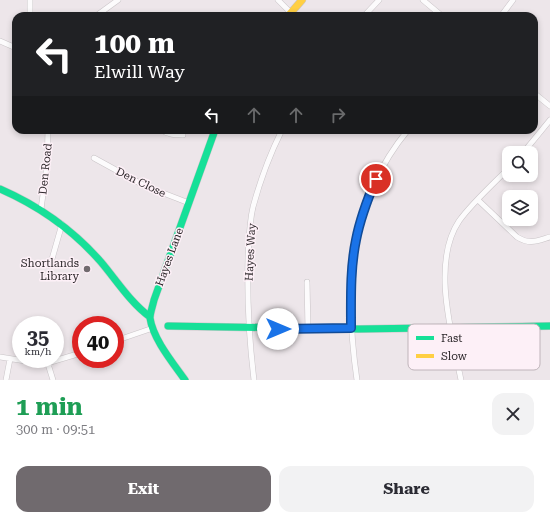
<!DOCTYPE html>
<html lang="en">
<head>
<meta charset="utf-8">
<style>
  :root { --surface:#fff; --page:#f2f2f3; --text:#2b2b33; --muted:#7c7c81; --accent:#706a6e }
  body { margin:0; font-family:"Roboto Serif",serif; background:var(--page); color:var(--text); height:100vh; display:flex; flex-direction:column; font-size:15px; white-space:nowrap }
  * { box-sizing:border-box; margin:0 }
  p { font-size:13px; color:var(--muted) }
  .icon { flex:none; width:22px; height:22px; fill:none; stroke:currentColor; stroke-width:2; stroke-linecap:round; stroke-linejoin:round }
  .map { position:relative; height:380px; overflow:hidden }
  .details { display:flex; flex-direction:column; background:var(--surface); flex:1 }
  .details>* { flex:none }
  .hud { position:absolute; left:12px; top:12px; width:526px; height:122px; border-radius:12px; box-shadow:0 2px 6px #0003; background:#202124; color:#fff; overflow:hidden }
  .controls { position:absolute; left:502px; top:146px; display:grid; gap:8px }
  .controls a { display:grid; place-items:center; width:36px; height:36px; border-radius:8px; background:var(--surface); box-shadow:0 2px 6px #0003; font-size:20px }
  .speed { position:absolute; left:12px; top:316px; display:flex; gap:8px; font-size:20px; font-weight:700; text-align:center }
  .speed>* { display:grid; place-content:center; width:52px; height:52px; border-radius:50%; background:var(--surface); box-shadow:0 2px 6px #0003; line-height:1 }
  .speed small { font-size:10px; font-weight:400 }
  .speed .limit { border:6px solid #d22; background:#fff; color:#111 }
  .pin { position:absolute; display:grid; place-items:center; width:34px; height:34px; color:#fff; margin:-17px; border:2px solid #fff; border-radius:50%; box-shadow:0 1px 4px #0007 }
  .me { position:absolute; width:44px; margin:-22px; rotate:90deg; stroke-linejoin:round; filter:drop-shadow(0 0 3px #0008) }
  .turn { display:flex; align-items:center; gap:14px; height:84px; padding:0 16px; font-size:18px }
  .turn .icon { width:52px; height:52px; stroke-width:2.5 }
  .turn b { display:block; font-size:28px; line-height:34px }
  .lanes { display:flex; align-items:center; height:38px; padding:0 16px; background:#0003; justify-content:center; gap:20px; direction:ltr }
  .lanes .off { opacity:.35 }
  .round { display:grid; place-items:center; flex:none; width:42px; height:42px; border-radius:12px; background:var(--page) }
  .overview { display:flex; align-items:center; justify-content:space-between; height:68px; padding:0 16px }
  h1 { font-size:24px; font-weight:700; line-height:30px; color:#1e9e55 }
  .primary-button { display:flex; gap:8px; margin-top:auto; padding:8px 16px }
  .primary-button a { flex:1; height:46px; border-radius:12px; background:var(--accent); color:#fff; font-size:16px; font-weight:700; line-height:46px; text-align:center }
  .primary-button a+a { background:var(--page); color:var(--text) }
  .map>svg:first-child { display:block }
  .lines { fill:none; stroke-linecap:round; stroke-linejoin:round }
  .street-casing { stroke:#c9c4c7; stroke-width:6 }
  .fast-casing { stroke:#c9c4c7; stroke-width:8 }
  .slow-casing { stroke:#c9c4c7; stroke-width:8 }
  .street { stroke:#fcfbfc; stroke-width:5 }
  .fast { stroke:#16e098; stroke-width:7 }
  .slow { stroke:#ffcf43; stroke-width:7 }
  .route-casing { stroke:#114b97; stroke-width:10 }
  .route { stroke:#1a73e8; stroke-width:7 }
  .poi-dot { fill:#706a6e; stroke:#fdf0f7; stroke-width:1.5 }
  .labels { text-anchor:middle; stroke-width:3; stroke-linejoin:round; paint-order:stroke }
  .street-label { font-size:11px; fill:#2d282b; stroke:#fdf0f7 }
  .poi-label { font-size:11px; fill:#2d282b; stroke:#fdf0f7; text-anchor:end }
  .key { fill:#fdf0f7; stroke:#bfb4ba; stroke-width:1 }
  .key-label { font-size:11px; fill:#2d282b }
</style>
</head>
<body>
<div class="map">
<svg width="550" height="380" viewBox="0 0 550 380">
  <rect width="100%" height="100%" fill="#ede6ea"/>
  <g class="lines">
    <defs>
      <path id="street" d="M278,0l13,13
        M423,0l19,16
        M30,16v-16
        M96,16l22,-16
        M364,16l15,-16
        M501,16l12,-16
        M0,41l16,7
        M534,93l16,13
        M162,130c6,5 13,5 21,5
        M523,153l27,-33
        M94,158l51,28 44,17
        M478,200l39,37c13,8 20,4 33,0
        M41,209l6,-43 1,-36
        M50,266l12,-42
        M307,282l1,47
        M115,341l38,-13
        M0,357l44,7 37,-11
        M48,364l5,16
        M6,380l4,-21
        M254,380c-5,-41 -7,-81 -6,-122 1,-17 1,-34 5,-51 7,-26 17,-53 29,-77
        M357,380c-13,-89 -9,-178 51,-250
        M461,380c-9,-45 -30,-117 -2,-159 13,-18 34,-37 50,-53"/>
      <path id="fast" d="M0,189c39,17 73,41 101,73 16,19 29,40 49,55
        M168,326l191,3 191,-3
        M185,380c-12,-17 -32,-41 -35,-62 0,-5 3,-13 4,-18l61,-170"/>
      <path id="slow" d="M288,16l14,-16"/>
    </defs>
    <use href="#street" class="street-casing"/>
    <use href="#fast" class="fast-casing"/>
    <use href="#slow" class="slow-casing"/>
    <use href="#street" class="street"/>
    <use href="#fast" class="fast"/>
    <use href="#slow" class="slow"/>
  </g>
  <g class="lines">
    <defs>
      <path id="route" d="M278,329l73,-1c0,-29 -1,-59 5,-88 4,-21 12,-42 20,-61"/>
    </defs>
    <use href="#route" class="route-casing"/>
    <use href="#route" class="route"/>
  </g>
  <circle class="poi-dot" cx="87" cy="269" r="4"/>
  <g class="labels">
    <g class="street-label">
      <text transform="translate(45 169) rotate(-84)" y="4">Den Road</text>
      <text transform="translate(141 182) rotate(26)" y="4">Den Close</text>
      <text transform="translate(250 252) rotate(-87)" y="4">Hayes Way</text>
      <text transform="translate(169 257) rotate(-70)" y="4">Hayes Lane</text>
    </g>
    <g class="poi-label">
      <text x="79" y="267">Shortlands<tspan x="79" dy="13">Library</tspan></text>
    </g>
  </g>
  <rect x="408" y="324" width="132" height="46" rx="6" class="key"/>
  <rect x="416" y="336" width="18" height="4" fill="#16e098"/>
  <rect x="416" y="354" width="18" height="4" fill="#ffcf43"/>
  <g class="key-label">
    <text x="441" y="342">Fast</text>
    <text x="441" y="360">Slow</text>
  </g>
</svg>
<div class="controls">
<a><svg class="icon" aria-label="search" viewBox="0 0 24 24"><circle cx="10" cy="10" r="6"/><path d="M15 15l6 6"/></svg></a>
<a><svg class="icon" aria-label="layers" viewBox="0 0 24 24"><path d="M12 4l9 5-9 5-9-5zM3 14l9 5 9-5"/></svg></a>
</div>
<div class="speed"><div>35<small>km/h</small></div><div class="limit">40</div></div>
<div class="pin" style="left:376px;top:179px;background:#d93025"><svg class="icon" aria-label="arrive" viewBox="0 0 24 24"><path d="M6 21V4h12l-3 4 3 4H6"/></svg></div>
<svg class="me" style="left:278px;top:329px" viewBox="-20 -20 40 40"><circle r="19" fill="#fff"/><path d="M0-13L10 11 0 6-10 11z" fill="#1a73e8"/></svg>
<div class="hud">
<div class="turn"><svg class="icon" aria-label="left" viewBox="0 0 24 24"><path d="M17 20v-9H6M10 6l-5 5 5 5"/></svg><div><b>100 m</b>Elwill Way</div></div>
<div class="lanes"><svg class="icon" aria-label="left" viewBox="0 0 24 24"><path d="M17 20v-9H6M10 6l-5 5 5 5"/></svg><svg class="icon off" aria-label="ahead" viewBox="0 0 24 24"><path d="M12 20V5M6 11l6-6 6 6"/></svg><svg class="icon off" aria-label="ahead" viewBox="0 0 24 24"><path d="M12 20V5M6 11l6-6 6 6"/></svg><svg class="icon off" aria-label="right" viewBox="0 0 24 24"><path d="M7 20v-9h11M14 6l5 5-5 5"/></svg></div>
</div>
</div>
<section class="details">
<div class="overview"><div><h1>1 min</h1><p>300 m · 09:51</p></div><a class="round"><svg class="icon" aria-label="close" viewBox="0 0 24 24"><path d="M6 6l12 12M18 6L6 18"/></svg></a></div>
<div class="primary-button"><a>Exit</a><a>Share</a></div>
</section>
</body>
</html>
